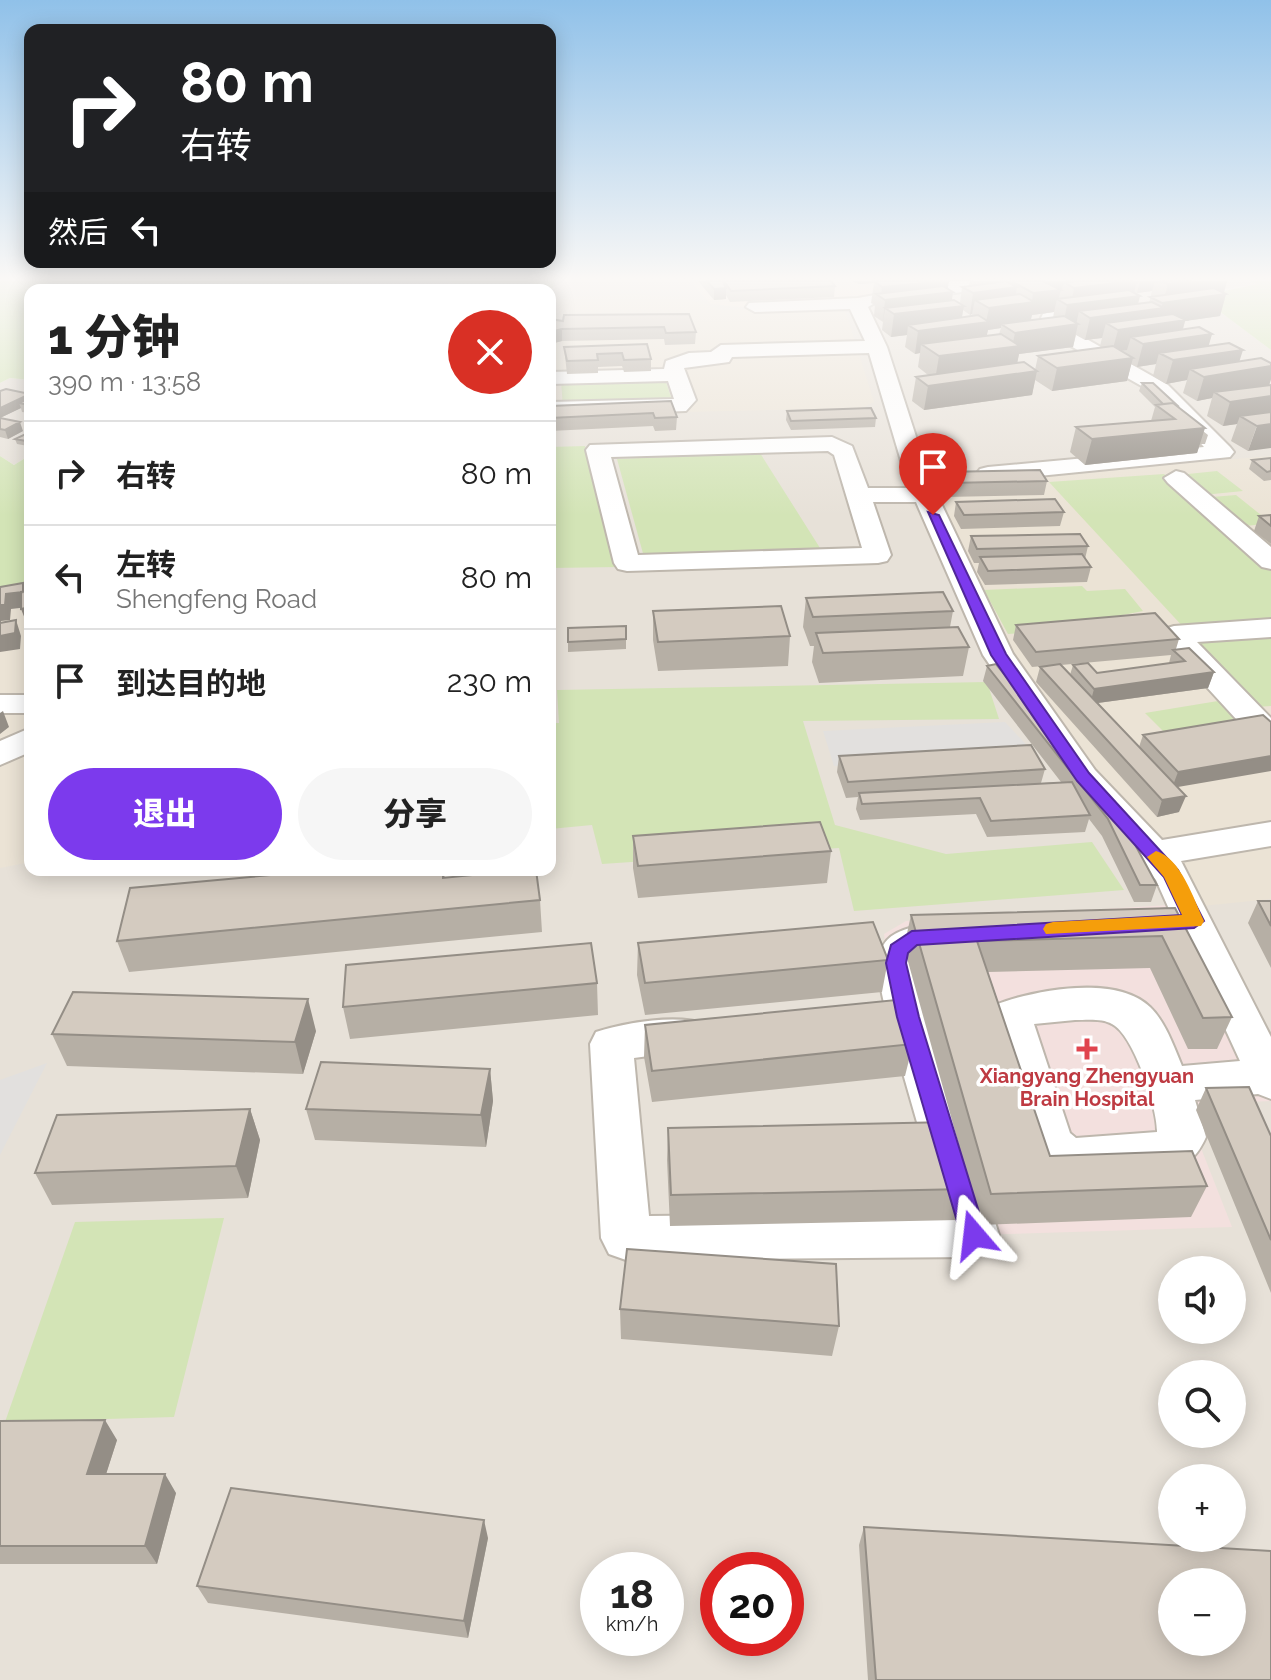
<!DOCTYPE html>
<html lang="zh">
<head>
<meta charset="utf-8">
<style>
  :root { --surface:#fff; --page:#f6f6f6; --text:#222; --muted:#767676; --line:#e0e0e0; --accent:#7c3aed }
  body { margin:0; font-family:Raleway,"Noto Sans SC",sans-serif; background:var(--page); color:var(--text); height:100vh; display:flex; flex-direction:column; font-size:30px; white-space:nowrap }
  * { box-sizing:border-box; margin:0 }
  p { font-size:26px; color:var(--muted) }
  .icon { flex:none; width:44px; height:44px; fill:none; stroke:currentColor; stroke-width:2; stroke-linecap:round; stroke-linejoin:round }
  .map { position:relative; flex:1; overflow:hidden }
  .panel { position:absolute; left:24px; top:284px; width:532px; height:592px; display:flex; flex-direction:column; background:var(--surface); border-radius:16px; box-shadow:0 4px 20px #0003 }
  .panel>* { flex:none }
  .guide { position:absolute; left:24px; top:24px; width:532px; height:244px; border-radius:16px; box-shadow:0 4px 20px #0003; background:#202124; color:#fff; overflow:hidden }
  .fabs { position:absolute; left:1158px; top:1256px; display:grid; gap:16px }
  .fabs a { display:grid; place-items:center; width:88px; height:88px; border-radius:50%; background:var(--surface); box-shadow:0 4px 20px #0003; font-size:40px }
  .speed { position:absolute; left:580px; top:1552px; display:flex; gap:16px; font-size:40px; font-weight:700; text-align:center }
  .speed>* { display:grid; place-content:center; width:104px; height:104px; border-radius:50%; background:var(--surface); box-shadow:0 4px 20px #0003; line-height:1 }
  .speed small { font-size:20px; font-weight:400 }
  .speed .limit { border:12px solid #d22; background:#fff; color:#111 }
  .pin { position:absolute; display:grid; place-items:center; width:68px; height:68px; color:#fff; margin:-82px -34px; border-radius:50% 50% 50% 0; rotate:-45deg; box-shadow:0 0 8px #0007 }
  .pin .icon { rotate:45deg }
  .me { position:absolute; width:88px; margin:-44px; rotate:343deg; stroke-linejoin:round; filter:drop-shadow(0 0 6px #0008) }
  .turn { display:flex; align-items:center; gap:28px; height:168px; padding:0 24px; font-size:36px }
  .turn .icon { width:104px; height:104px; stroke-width:2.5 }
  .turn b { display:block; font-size:56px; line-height:68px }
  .then { display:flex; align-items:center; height:76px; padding:0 24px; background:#0003; gap:16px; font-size:30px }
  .round { display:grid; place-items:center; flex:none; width:84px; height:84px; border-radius:42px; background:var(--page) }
  .head { display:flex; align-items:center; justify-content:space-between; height:136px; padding:0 24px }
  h1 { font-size:48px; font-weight:800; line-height:60px }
  .action { display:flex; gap:16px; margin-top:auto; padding:16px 24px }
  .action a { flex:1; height:92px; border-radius:48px; background:var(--accent); color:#fff; font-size:32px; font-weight:800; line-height:92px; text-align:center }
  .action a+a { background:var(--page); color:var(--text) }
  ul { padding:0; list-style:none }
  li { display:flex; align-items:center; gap:24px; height:104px; padding:0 24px; border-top:2px solid var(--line) }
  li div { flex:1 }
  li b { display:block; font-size:30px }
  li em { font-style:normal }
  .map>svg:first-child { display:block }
  .residential { fill:#e7e1d8; fill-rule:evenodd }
  .commercial { fill:#f3e5d7 }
  .education { fill:#ebe3d5 }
  .medical { fill:#f3e0de }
  .green { fill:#d3e4b6 }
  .parking { fill:#e2e0de }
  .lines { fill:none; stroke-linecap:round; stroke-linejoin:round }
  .minor-casing { stroke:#beb7ad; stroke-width:4 }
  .minor { fill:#fff; fill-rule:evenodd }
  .wall { fill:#b6afa5; fill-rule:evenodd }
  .shaded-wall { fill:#948e86 }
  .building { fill:#d4cbc0; stroke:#948e86; stroke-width:2; fill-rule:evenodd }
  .route { fill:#7c3aed; stroke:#51269a; stroke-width:2 }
  .slow { fill:#f59e0b }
  .health-dot { fill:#e0444e; stroke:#fff; stroke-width:3 }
  .labels { text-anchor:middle; stroke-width:7; stroke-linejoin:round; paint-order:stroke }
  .health-label { font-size:20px; font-weight:bold; fill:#be3a42; stroke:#fff }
</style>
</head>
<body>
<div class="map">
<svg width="1271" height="1680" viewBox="0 0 1271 1680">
  <rect width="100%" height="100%" fill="#f3f0ea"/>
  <path class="residential" d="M450,281l9,9h-116l-6,-8z
    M556,281h694l10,3 -65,9 76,57v1330h-1271v-1080l30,-5v275h520v-575zM1172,1270h60v60h-60zM1172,1374h60v60h-60zM1172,1478h60v60h-60zM598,1570h68v68h-68zM718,1570h68v68h-68zM1172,1582h60v60h-60z
    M10,378l20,2v75l-16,10 -14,-9v-73z"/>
  <path class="commercial" d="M690,281h265l2,3 -124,18 -95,5 -27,-3z"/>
  <path class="education" d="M627,294l55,3 41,13 121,-3 30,95 -12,6 -312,7v-116z
    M1271,456v443l-69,7 -194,-251 -76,-171z
    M30,595v267l-30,6v-268z"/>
  <path class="medical" d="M1186,904l85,178v19l-87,4 48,122 -258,8 -83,-240 -7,-61 22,-13z"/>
  <path class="green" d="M0,281h349l-12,1 6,8h-313v90l-20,-2 -10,5z
    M450,281h106l-6,14v-5h-91z
    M1250,281h21v69l-72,-54 59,-12z
    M665,379l8,24 -110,4 -2,-26z
    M585,446l35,121 -70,1v-121z
    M760,453l60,95 -66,6 -110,3 -27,-98z
    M30,455v140l-30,5v-144l14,9z
    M1217,471l26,20 -40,4 -25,-20z
    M1164,474l107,96v54l-85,6 -137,-148z
    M1236,495l35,28 -25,3 -34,-29z
    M1082,586l5,5 38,-2 18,22 -30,6 5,9 -110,8 -24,-44z
    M1271,636v70l-15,1 -59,-65z
    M987,682l12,37 -196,2 32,104 111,29 146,-12 32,48 -270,21 -15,-63 -237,16 -10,-39 -42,4v-106h9l-2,-33z
    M1224,700l28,26 -80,14 -27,-27z
    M224,1218l-50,199 -169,5 70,-200z"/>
  <path class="parking" d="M1005,722l29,31 -200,13 -11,-35z
    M47,1063l-47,92v-75z"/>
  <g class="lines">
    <defs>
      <path id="minor" d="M952,281h18l4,4 -12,7 -89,12 -5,3 19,40 43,133 83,174 82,116 67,70 109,-18v24l-90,15 90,176v62l-13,-5 -63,6 11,37c-5,11 -12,23 -24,28 -19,11 -111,17 -130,7 -11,-6 -18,-15 -24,-27l-39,-129 6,-11c39,-15 121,-31 155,2 15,14 24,40 32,59l58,-5 -58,-126 -46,3 -14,-4 -5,-10 5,-10 47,-5 -13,-29 -85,-96 -88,-129 -67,-153h-43l18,53 -4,6 -9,2 -251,8 -9,-2 -4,-6 -28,-113 4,-5 242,-8 20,9 16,42h41l-40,-135 -137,4 -3,5 -45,6 12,32 -10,11 -136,5v-14l124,-3 -6,-18 -118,3v-12l114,-3 2,-8 23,-8 22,-1 10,-7 144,-4 -15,-32 -95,3 -9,-5 3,-4 109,-5zM828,451l6,4 28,93 -224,7 -27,-98zM1075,1020c11,0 27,-2 37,4 22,11 46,86 45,108l-81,6 -6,-5 -36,-109z
        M1063,309l9,6 -12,9 108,61 62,62 4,5 -4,5 -242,24 -8,-2 -4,-5 4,-5 8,-2 216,-20 -50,-54 -110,-62 -3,-13 2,-4z
        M1176,471l8,2 87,74v22l-9,-2 -94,-84 -4,-5z
        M1271,619v18l-74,5 74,76v29l-12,-3 -100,-109 5,-6 10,-3z
        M0,695h30v18h-30z
        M30,728v24l-30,13v-24z
        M949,922l14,4 6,10 -6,10 -46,11v10l82,268 -8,16 -17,6 -348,3 -17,-6 -8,-16 -11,-194 6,-12c31,-10 80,-18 111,-8l6,12 -6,12 -73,10 15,158 294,-3 -51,-178 -37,3 -15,-5 -6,-11 6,-11 44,-8c-15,-65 1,-75 65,-81z"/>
    </defs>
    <use href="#minor" class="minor-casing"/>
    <use href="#minor" class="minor"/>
  </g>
  <path class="wall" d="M698,281h133l4,5 -1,11 -104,5 -4,-7v4l-12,1z
    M852,281h96l-1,7 5,12 8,3 2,-16 7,-1 1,-5h257l-3,12 2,1 -6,22 -35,5 -2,9 29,4 -4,12 31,16 32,1v16l-2,6h2l-23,66 -17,-10 6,-17 -14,2 -16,-10 5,-18 -15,3 -14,-8 4,-13 -21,4 -13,-8 3,-12 -19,3 -6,-3 -4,17 -75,10 -17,-11 -3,15 -108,15 -12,-9 4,-24 12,-2 -10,-8 2,-14 -5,1 -10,-7 2,-12 -16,2 -9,-7 1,-8 -9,-6 1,-11 -4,-2 3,-20 -16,1zM1152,291l-3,12 -11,1 -3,-12 2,1zM963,310l7,5 2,-1v2l-10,2zM1054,312l-1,6 -23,2 2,-5zM1001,328l-2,6 -13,2 2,-6zM1076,335l9,5 17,-2 -2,8 3,1 -65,9 -3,14 -18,-7 2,-9 54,-7z
    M689,314l7,18 -1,12 -30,1 -1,-6 -102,2 -12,3 13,-23z
    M647,344l4,15v12l-27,1 -2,-6 -24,1v6l-31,1 -3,-27z
    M1142,383l66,52 -3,9h-5l-3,9 -112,12 -15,-13 6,-25 75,-6 4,-14 -16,-16z
    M0,391l30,3v19l-8,-1 -1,-4 -21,10 23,13 -15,8 -8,-2z
    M671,401l6,16 -1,13 -21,1 -2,-5 -103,5v-25z
    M787,411l89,7 -1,9 -84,3 -5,-10z
    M30,432v13l-2,1 -11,-2 -2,-5z
    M1271,458v22l-7,1 -15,-12 3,-9z
    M943,472l104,9 -3,14 -98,2 -5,-12z
    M956,502l108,10 -4,14 -99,3 -7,-13z
    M1271,515v29l-17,-13 5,-15z
    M971,536l117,10 -3,13 6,8 -4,15 -102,3 -8,-13 2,-9h-5l-6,-12z
    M806,598l147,13 -3,16 19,20 -6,29 -144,7 -7,-21 2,-16h-4l-7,-19z
    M653,611l137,25 -2,30 -130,5 -5,-31z
    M1016,625l163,14 -3,10 38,23 -6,16 -110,15 41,44 4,-12 120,-20 -86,72 2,25 -22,5 -121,-135 4,-15 3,-1 -11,1 -19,-27zM1171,655l-2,8 -72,10 -24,-8 -3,10 -9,-10z
    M626,626v23l-58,3v-24z
    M554,636l2,50 -6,1v-50z
    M996,664l161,221 -6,17h-17l-32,-66 -13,-17 -4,13 -98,5 -11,-23 -116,6 -4,-11 2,-12 -12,1 -9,-26 2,-16 206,13 -4,14 20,-1 -78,-101 4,-15z
    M550,758l3,22 2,31h-5z
    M633,836l198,15 -4,32 -189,15 -5,-30z
    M326,870h118l1,8 95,22 2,32 -413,40 -12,-31z
    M1258,901h13v67l-23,-45z
    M1175,908l57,109 -15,32h-29l-38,-81 -162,4 62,184 157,30 -16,31 -210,8 -77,-278 7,-32z
    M638,943l250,17 -6,32 -237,23 -8,-40z
    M597,983l1,32 -248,24 -7,-32z
    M645,1025l268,19 -8,32 -253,26 -8,-45z
    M316,1031l-13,43 -236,-8 -15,-32z
    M490,1069l3,32 -7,46 -171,-7 -9,-31z
    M1206,1088l65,48v157l-75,-183z
    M250,1109l10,31 -12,58 -196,7 -17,-32z
    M668,1128l299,61 -9,31 -288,6 -3,-66z
    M620,1309l219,17 -7,30 -211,-17z
    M0,1421l117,19 -11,34 70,19 -19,71h-157z
    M864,1527l407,153h-403l-9,-135z
    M488,1538l-20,100 -260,-35 -11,-17z"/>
  <path class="shaded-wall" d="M858,281h35h-19v2l-16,1z
    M949,281l-2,12 6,-1 -2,15 13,-1 -4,20 26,-4 3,-14 -14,-8 -3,14 -2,1 3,-22 13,-2 1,-9 22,-1 -2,8 10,-2 -3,18 18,-3 1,-9 28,-3 -3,10 -1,-1 -3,13 -22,3 -2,9h-29v4l-13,2 -3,14h-64l-1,9 -5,1 3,-23 -10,-6 -1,10 -16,2 3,-23 -9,-6 -2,14 2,-22 -4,-3 1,-10z
    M1041,281h59l-36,1 -2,7 -24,3z
    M1137,281l-4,16 7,-1 -4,16 25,-3 7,-25 -7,-3h66l-4,14 3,-1 -6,22 -35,5 -5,17 32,-4 -6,21 37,-5 -7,22 35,-6v13l-3,10 -54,3 -2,6 -15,3 7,-24 -14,-8 -3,11 -21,4 7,-24 -14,-7 -3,11 -19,3 6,-23 -12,-7 -4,13 -15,2 6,-22 -12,-7 -4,15 -17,2 5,-22 -11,-7 -3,14 2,-1 -5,23 -54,7 -3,15 -81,11 4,-24 73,-9 3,-14 48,-7 4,-21h4l3,-17z
    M1140,281h15l-3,10 -15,2z
    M726,288v11l-12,1v-11z
    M562,329v12l-12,3v-12z
    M1133,358l-6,23 -75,10 5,-23z
    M1037,371l-5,24 -108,15 4,-24z
    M30,394v10l-11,-1 2,5 -21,10v-10z
    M1271,396v24l-31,-4 -3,8 -14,2 7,-24z
    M20,422l3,9 -15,8 -3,-9z
    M1271,424v24l-23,3 9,-25z
    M1205,428l-8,25 -112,12 7,-26z
    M23,583l6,15 -1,9 -17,2 -1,11 -9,1 -1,14v-30l6,-11z
    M30,607v16l-3,1 -6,-15z
    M16,620l5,16 -1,13 -20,3v-16z
    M1214,672l-6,16 -118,16 4,-15z
    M3,711l6,16 -9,7v-21z
    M1271,756v15l-99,17 6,-16z
    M1186,796l-7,16 -22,5 5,-17z
    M308,999l8,32 -13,43 -8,-32z
    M490,1069l3,32 -7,46 -5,-32z
    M250,1109l10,31 -12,58 -12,-32z
    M105,1420l12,20 -17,53 -13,-19z
    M165,1474l11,19 -19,71 -12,-18z
    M484,1520l4,18 -20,100 -4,-17z"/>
  <path class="building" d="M707,281h16l3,7 -12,1z
    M724,281h107l4,5 -104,5z
    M874,281h75l-67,6z
    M1006,281l11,6 -44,6 -11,-6z
    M1011,281h32l18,9 -28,3z
    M1079,281h55l-60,7 -10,-6z
    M1161,281h31l-24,3z
    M943,286l10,6 -68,8 -9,-6z
    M1214,288l12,6 -64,9 -12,-6z
    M1129,290l11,6 -73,9 -10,-6z
    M1020,294l14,8 -45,6 -14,-8z
    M954,300l10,6 -70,8 -9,-6z
    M1152,302l12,6 -74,10 -11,-7z
    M689,314l7,18 -30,1 -2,-6 -102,2 -12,3v-13l13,2 1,-6z
    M1173,314l13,6 -68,10 -12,-7z
    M978,315l11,7 -71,9 -10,-6z
    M1064,316l14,8 -63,9 -14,-9z
    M1199,327l13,7 -69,10 -12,-7z
    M1001,334l19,12 -81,10 -18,-12z
    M1229,343l14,7 -70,10 -14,-7z
    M647,344l4,15 -27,1 -2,-7 -25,1 1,6 -31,1 -3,-14z
    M1113,346l20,12 -76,10 -19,-12z
    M1261,358l10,5v3l-67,11 -14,-8z
    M1024,362l13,9 -109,15 -12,-9z
    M1142,383h11l26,24 -6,-4 -10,1z
    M1271,385v11l-41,6 -16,-10z
    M6,389l24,5 -30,14v-17z
    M30,398v7l-11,-2z
    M671,401l6,16 -22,1 -2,-5 -103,5v-12z
    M1173,403l32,25 -113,11 -16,-12 99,-8 -19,-14z
    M871,408l5,10 -85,3 -4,-10z
    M1271,412v12l-14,2 -17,-10z
    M0,418l20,4 -15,8 -5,-1z
    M30,432v8l-4,1 -11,-2z
    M1271,458v13l-4,1 -15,-12z
    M1040,470l7,11 -98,2 -6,-11z
    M1055,499l9,13 -100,3 -8,-13z
    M1271,515v11l-12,-10z
    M1080,534l8,12 -111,3 -6,-13z
    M1082,554l9,13 -103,4 -8,-14z
    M23,583v9l-17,2 -1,11h-5v-18z
    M30,591v16l-9,2v-17z
    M943,592l10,19 -140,6 -7,-19z
    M781,606l9,30 -132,6 -5,-31z
    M1155,613l24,26 -143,13 -20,-27z
    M16,620l-1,13 -15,3v-13z
    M626,626v13l-58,3v-14z
    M958,627l11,20 -146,6 -7,-20z
    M554,636v21h-4v-20z
    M1189,648l25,24 -120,17 -21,-24 15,-2 9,10 88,-12 -12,-11z
    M996,664l124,153 37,68h-17l-32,-66 -121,-153z
    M1060,664l126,132 -24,4 -122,-133z
    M1263,715l8,7v34l-93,16 -35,-37z
    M1031,745l14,24 -197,13 -9,-26z
    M550,758l3,22h-3z
    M1072,782l18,33 -99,6 -11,-23 -118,6 -3,-11z
    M820,822l11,29 -193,15 -5,-30z
    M326,870h42v3l29,-3h46v8l69,-7v-1h24l4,30 -423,41 13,-53z
    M1258,901h13v25z
    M1175,908l57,109 -29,1 -41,-82 -185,5 73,215 142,-5 15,35 -216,8 -80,-279z
    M873,922l15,38 -243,23 -7,-40z
    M591,943l6,40 -254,24 3,-42z
    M73,992l235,7 -13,43 -243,-8z
    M896,1000l17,44 -261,27 -7,-46z
    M321,1062l169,7 -9,46 -175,-6z
    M1249,1087l22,49v104l-65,-152z
    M250,1109l-14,57 -201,7 22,-58z
    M950,1122l17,67 -296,6 -3,-67z
    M627,1249l209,15 3,62 -219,-17z
    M105,1420l-18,54h78l-20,72h-145v-125z
    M231,1488l253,32 -20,101 -267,-35z
    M864,1527l407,24v129h-395zM1172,1582h60v60h-60z"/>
  <linearGradient id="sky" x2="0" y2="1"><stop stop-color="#90c1e9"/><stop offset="0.54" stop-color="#faf8f6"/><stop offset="1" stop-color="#faf8f6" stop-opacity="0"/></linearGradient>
  <rect width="1271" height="516" fill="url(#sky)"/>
  <path class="route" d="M928,512l11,3 67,139 83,119 89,97 26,51 -10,7 -277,17 -9,8 -2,10 13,54 67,218 -3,8 -9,3 -9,-3 -4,-8 -64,-218 -11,-54 5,-18 21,-14 270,-16 -18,-38 -87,-96 -86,-126z"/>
  <path class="slow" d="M1156,851c25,7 38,49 48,70l-3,5 -155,8 -3,-5 3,-5 7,-2 129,-7 -18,-38 -17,-20z"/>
  <path class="health-dot" d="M1083 1037h8v8h8v8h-8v8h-8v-8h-8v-8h8z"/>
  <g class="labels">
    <g class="health-label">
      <text x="1087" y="1083">Xiangyang Zhengyuan<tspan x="1087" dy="23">Brain Hospital</tspan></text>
    </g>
  </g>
</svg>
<div class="fabs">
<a><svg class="icon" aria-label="sound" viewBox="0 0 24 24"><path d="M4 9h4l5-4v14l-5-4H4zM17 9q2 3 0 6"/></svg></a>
<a><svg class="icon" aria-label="search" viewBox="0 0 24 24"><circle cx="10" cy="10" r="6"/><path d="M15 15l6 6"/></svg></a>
<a>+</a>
<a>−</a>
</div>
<div class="speed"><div>18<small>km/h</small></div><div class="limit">20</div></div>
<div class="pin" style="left:933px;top:515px;background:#d93025"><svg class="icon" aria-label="arrive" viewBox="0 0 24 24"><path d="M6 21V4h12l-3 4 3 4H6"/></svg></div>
<svg class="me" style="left:974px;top:1235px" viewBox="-20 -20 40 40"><path d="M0-17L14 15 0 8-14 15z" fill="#7c3aed" stroke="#fff" stroke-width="4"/></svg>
<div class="guide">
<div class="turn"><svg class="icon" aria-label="right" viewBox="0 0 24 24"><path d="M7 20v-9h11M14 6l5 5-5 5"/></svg><div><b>80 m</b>右转</div></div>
<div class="then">然后<svg class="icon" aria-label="left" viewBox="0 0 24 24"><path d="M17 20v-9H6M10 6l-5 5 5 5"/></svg></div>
</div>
<section class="panel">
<div class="head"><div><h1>1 分钟</h1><p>390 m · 13:58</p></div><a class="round" style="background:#d93025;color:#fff"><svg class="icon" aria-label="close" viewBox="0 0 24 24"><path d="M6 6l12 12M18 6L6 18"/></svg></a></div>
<ul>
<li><svg class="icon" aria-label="right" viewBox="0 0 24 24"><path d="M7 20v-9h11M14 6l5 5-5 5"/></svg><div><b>右转</b></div><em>80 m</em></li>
<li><svg class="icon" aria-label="left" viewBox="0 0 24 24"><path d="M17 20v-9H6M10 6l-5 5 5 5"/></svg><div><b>左转</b><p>Shengfeng Road</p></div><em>80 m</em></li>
<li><svg class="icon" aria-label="arrive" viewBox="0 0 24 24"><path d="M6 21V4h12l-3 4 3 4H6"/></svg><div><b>到达目的地</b></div><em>230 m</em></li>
</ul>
<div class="action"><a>退出</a><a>分享</a></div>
</section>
</div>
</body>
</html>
